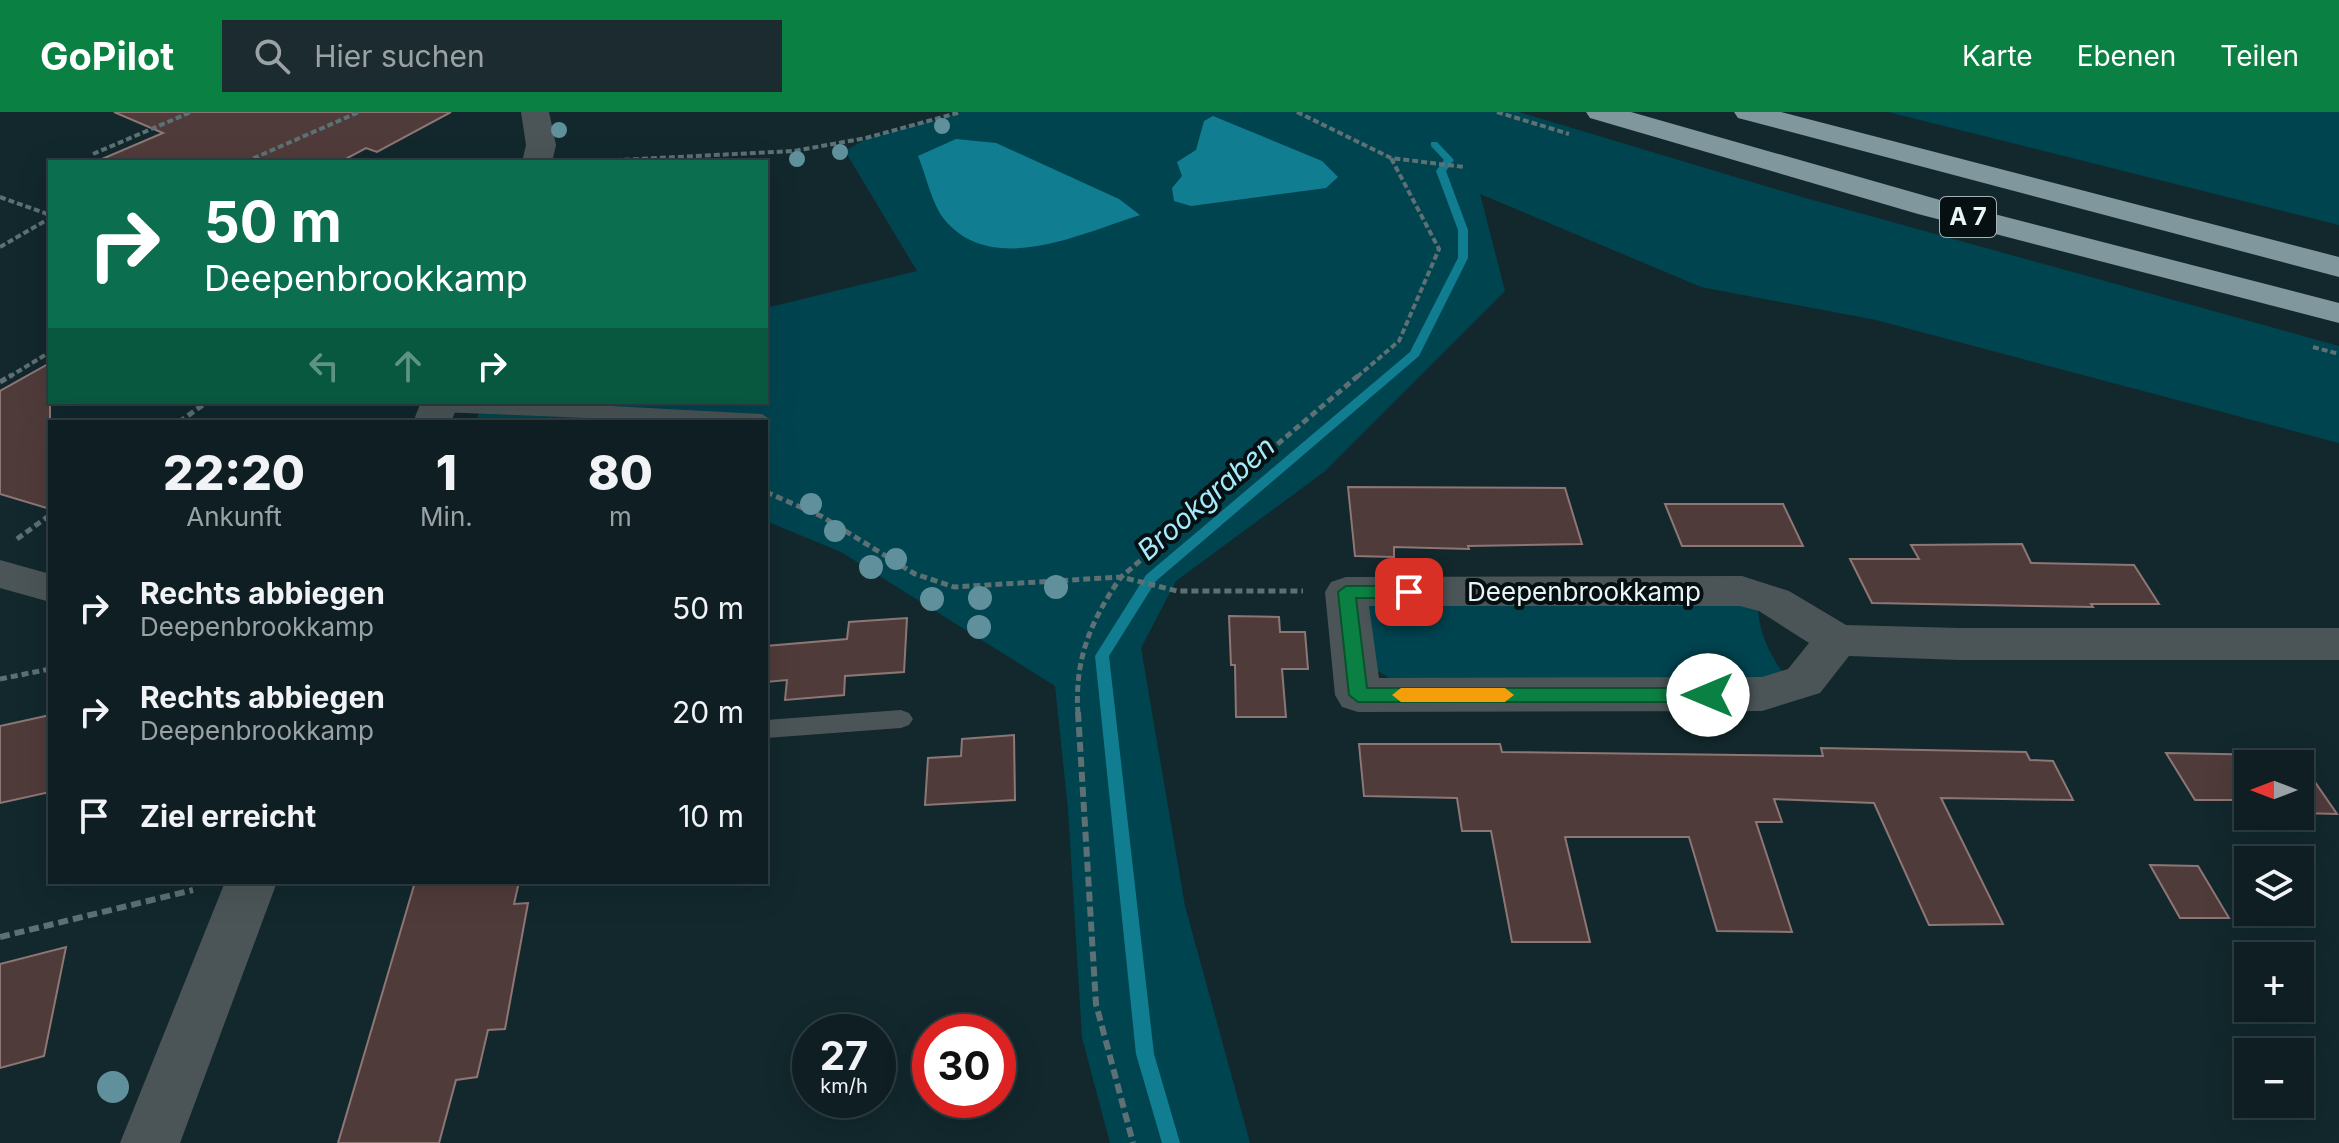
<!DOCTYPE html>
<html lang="de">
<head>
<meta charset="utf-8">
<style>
  :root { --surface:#0e1e22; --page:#1c2b2f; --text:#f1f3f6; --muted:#9ba2a5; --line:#2e3c40; --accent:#0b8043 }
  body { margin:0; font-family:Inter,sans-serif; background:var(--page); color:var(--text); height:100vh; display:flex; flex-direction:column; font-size:30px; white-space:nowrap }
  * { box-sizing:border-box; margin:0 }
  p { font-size:26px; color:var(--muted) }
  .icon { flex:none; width:44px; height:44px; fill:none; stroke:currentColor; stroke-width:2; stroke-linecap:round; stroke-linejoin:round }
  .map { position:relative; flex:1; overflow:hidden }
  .panel { position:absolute; left:48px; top:308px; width:720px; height:464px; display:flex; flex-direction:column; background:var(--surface); border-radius:0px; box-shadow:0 8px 32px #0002,0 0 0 2px var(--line) }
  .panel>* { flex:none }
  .guide { position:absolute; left:48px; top:48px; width:720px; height:244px; border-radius:0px; box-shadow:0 8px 32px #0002,0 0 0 2px var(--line); background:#0b6e4f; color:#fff; overflow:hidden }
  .needle { width:52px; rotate:270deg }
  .controls { position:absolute; left:2234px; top:638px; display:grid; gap:16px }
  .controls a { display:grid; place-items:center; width:80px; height:80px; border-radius:0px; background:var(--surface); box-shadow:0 8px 32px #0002,0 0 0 2px var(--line); font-size:40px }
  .speed { position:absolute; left:792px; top:902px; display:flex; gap:16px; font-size:40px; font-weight:700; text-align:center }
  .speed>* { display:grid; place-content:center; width:104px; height:104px; border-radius:50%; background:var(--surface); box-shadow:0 8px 32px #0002,0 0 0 2px var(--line); line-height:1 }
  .speed small { font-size:20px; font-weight:400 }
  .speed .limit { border:12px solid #d22; background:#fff; color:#111 }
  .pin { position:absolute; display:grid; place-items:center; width:68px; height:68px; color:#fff; margin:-34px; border-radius:16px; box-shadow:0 4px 12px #0006 }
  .me { position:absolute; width:88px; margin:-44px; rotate:270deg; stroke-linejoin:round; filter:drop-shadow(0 0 6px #0008) }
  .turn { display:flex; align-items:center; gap:28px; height:168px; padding:0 24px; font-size:36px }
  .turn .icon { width:104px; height:104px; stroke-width:2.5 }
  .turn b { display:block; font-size:56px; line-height:68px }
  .lanes { display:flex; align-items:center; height:76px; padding:0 24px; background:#0003; justify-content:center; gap:40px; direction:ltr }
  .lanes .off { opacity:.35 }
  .eta { display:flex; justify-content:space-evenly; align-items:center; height:136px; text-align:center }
  .eta b { font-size:48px; font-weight:800; line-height:56px }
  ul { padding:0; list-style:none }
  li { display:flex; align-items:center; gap:24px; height:104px; padding:0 24px }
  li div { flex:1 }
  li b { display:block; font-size:30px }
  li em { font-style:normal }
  header { display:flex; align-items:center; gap:48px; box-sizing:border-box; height:112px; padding:0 40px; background:var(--accent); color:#fff }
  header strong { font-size:38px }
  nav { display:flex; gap:44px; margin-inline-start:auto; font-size:28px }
  .search { width:560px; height:72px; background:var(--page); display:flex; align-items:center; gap:20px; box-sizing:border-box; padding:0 28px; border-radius:0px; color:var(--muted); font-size:30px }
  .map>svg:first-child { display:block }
  .green { fill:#004450 }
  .water { fill:#117d91 }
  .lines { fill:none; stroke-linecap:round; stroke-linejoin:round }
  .stream { fill:#117d91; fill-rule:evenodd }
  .building { fill:#4f3b3a; stroke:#8e7675; stroke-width:2 }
  .path-far2 { stroke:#5d7074; stroke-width:4; stroke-dasharray:6 3; stroke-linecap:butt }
  .path-far1 { stroke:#5d7074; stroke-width:5; stroke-dasharray:7 4; stroke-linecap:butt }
  .path { stroke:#5d7074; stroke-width:6; stroke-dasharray:10 5; stroke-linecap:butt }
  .lane { fill:#4b5557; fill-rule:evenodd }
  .street { fill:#4b5557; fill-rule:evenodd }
  .highway { fill:#7f979d; fill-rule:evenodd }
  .tree { fill:#60909c }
  .route { fill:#0b8043; stroke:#07532c; stroke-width:2 }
  .slow { fill:#f59e0b }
  .labels { text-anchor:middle; stroke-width:8; stroke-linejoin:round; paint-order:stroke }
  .shield { fill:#060f11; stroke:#a5b1b3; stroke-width:2 }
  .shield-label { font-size:24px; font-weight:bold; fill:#e9f6f9 }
  .street-label { font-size:26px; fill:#e9f6f9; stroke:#060f11 }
  .water-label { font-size:28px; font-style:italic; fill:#a5ebfc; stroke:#060f11 }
</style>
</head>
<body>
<header>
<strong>GoPilot</strong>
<div class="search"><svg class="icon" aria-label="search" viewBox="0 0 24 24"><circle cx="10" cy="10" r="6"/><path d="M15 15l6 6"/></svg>Hier suchen</div>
<nav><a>Karte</a><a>Ebenen</a><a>Teilen</a></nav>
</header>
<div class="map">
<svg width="2339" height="1031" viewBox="0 0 2339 1031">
  <rect width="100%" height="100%" fill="#12282d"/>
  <path class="green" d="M961,0h558l283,85 537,149v97l-463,-123 -175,-33 -221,-93 25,97 -181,181 -148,109 -35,67 44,258 65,237h-140l-28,-105 -14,-229 -13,-123 -214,-134 -75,-31v-99h-290l6,-20h284v-94l151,-37 -72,-120 21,-12z
    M1888,0h451v113z
    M1364,488l394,5c0,29 13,51 29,74l-386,6 -25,-15z"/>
  <path class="water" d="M1213,4l109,45 16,16 -12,11 -135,18 -17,-5 -2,-13 10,-12 -5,-14 19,-12 8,-29z
    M956,27l40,4 123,56 21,16c-58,18 -148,63 -196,4 -12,-15 -18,-44 -26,-63z"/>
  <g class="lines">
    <path class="stream" d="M1431,30h6l17,18 -8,11 22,59v28l-49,98 -263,225 -47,75 45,398 26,89h-18l-26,-89 -41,-398 51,-81 264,-223 48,-94v-28l-22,-59 8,-11 -13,-14z"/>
  </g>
  <path class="building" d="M114,0h337l-74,40 -11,-4 -26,14h-245l68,-29z
    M50,251v146l-50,-15v-103z
    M1348,375l217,1 17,56 -114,2 1,3 -75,-2v10l-39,-1z
    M1665,392h118l20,42h-121z
    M2022,432l9,19 103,2 25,39h-68l2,3 -221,-4 -22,-44h69l-8,-14z
    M1229,504l50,1 1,15h25l3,37h-26l4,48h-50l-1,-52h-4z
    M907,506l-3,54 -59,4 -1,19 -59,5 2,-20 -21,2v-36l81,-7 2,-17z
    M50,603v77l-50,11v-77z
    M1014,623l1,65 -90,5 3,-47 33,-2 1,-17z
    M1359,632h141l2,8 321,4 -2,-8 205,4 4,8 23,1 20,39 -132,-2 62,126 -74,1 -55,-122 -100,-4 8,23h-26l36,110 -75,-1 -28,-94h-124l25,105h-78l-21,-111h-29l-5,-33 -93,-2z
    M2166,641l109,2 6,9h-33v36h-53z
    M2300,659l8,1 29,42 -37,-1z
    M2150,753l48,1 31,52h-49z
    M415,770h104l-5,22 14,-1 -23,126 -17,1 -11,47 -21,3 -17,63h-101z
    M66,835l-22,109 -44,12v-104z"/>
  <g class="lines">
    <path class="path-far2" d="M1297,0l94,46 73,9
      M1497,0l72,22
      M93,42l98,-42
      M245,50l114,-50
      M579,50l215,-11 72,-13 95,-26
      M0,85l50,18
      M0,135l50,-29
      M2313,235l26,7
      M9,265l41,-25
      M1357,265l42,-36 40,-92 -48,-91"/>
    <path class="path-far1" d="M0,270l12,-7
      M179,310l28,-20
      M766,380l55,24 94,58 39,13 167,-10 56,14h126
      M17,427l33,-24
      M0,567l50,-10
      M1078,602c-4,-54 13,-94 43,-137l238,-202"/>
    <path class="path" d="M1078,600l18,292 37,139
      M0,825l193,-47"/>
    <path class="lane" d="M432,290h103l227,12 9,6 -5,5 -328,-13 -9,-6z
      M901,598l8,3 4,6 -4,6 -8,3 -135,10v-18z"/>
    <path class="street" d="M521,0h28l7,33 -4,17h-30l4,-17z
      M421,290h38l-8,20h-38z
      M0,448l50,14v28l-50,-14z
      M1742,464l47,15 57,34 113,3h380v32h-380l-110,-4 -29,37 -58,18 -404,1 -16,-5 -7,-12 -10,-103 6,-10 15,-5zM1369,494h371l19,5 50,32 -21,26 -26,8 -383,1z
      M225,770h52l-97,261h-60z"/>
    <path class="highway" d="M1586,0h45l309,88 399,103v20l-421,-109 -328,-96z
      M1734,0h47l558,145v20l-601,-159z"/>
  </g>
  <g class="tree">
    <circle cx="942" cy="14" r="8"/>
    <circle cx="559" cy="18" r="8"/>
    <circle cx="840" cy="40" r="8"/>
    <circle cx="797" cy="47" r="8"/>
    <circle cx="811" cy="392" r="11"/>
    <circle cx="835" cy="419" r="11"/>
    <circle cx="896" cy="447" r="11"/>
    <circle cx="871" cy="455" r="12"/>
    <circle cx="1056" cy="475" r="12"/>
    <circle cx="980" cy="486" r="12"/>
    <circle cx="932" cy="487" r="12"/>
    <circle cx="979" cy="515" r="12"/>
    <circle cx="113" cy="975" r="16"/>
  </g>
  <path class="route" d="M1346,474h63l9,6 -9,6h-53l11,90h341l10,7 -10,7h-350l-9,-7 -11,-103z"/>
  <path class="slow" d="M1401,576h104l9,7 -9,7h-104l-9,-7z"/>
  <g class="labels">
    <rect class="shield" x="1940" y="85" width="56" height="40" rx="6"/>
    <g class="shield-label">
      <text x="1968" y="113">A 7</text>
    </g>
    <g class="street-label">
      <text x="1584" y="489">Deepenbrookkamp</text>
    </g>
    <g class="water-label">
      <text transform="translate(1206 386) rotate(-41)" y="10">Brookgraben</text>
    </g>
  </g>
</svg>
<div class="controls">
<a><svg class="needle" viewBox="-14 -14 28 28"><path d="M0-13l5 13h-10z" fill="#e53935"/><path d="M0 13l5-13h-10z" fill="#9ba2a5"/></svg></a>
<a><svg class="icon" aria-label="layers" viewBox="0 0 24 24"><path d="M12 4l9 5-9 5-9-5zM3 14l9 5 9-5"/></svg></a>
<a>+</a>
<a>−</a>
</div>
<div class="speed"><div>27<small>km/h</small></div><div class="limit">30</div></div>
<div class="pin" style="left:1409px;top:480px;background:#d93025"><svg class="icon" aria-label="arrive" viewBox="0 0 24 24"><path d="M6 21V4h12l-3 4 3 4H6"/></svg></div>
<svg class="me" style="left:1708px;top:583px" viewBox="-20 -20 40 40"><circle r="19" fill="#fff"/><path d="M0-13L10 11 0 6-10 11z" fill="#0b8043"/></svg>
<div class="guide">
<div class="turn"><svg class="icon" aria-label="right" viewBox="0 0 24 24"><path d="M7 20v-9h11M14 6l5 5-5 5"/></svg><div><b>50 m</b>Deepenbrookkamp</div></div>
<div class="lanes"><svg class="icon off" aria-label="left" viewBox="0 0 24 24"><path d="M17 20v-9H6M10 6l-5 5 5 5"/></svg><svg class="icon off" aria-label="ahead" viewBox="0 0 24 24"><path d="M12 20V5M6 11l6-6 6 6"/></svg><svg class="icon" aria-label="right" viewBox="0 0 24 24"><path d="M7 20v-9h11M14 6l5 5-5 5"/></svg></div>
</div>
<section class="panel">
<div class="eta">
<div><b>22:20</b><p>Ankunft</p></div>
<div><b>1</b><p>Min.</p></div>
<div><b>80</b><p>m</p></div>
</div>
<ul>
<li><svg class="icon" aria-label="right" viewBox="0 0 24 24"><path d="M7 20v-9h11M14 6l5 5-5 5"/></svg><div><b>Rechts abbiegen</b><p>Deepenbrookkamp</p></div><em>50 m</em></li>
<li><svg class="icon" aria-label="right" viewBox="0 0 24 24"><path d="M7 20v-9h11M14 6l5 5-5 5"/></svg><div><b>Rechts abbiegen</b><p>Deepenbrookkamp</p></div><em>20 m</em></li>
<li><svg class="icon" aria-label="arrive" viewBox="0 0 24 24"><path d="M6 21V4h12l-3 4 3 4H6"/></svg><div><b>Ziel erreicht</b></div><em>10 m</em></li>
</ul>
</section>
</div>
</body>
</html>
